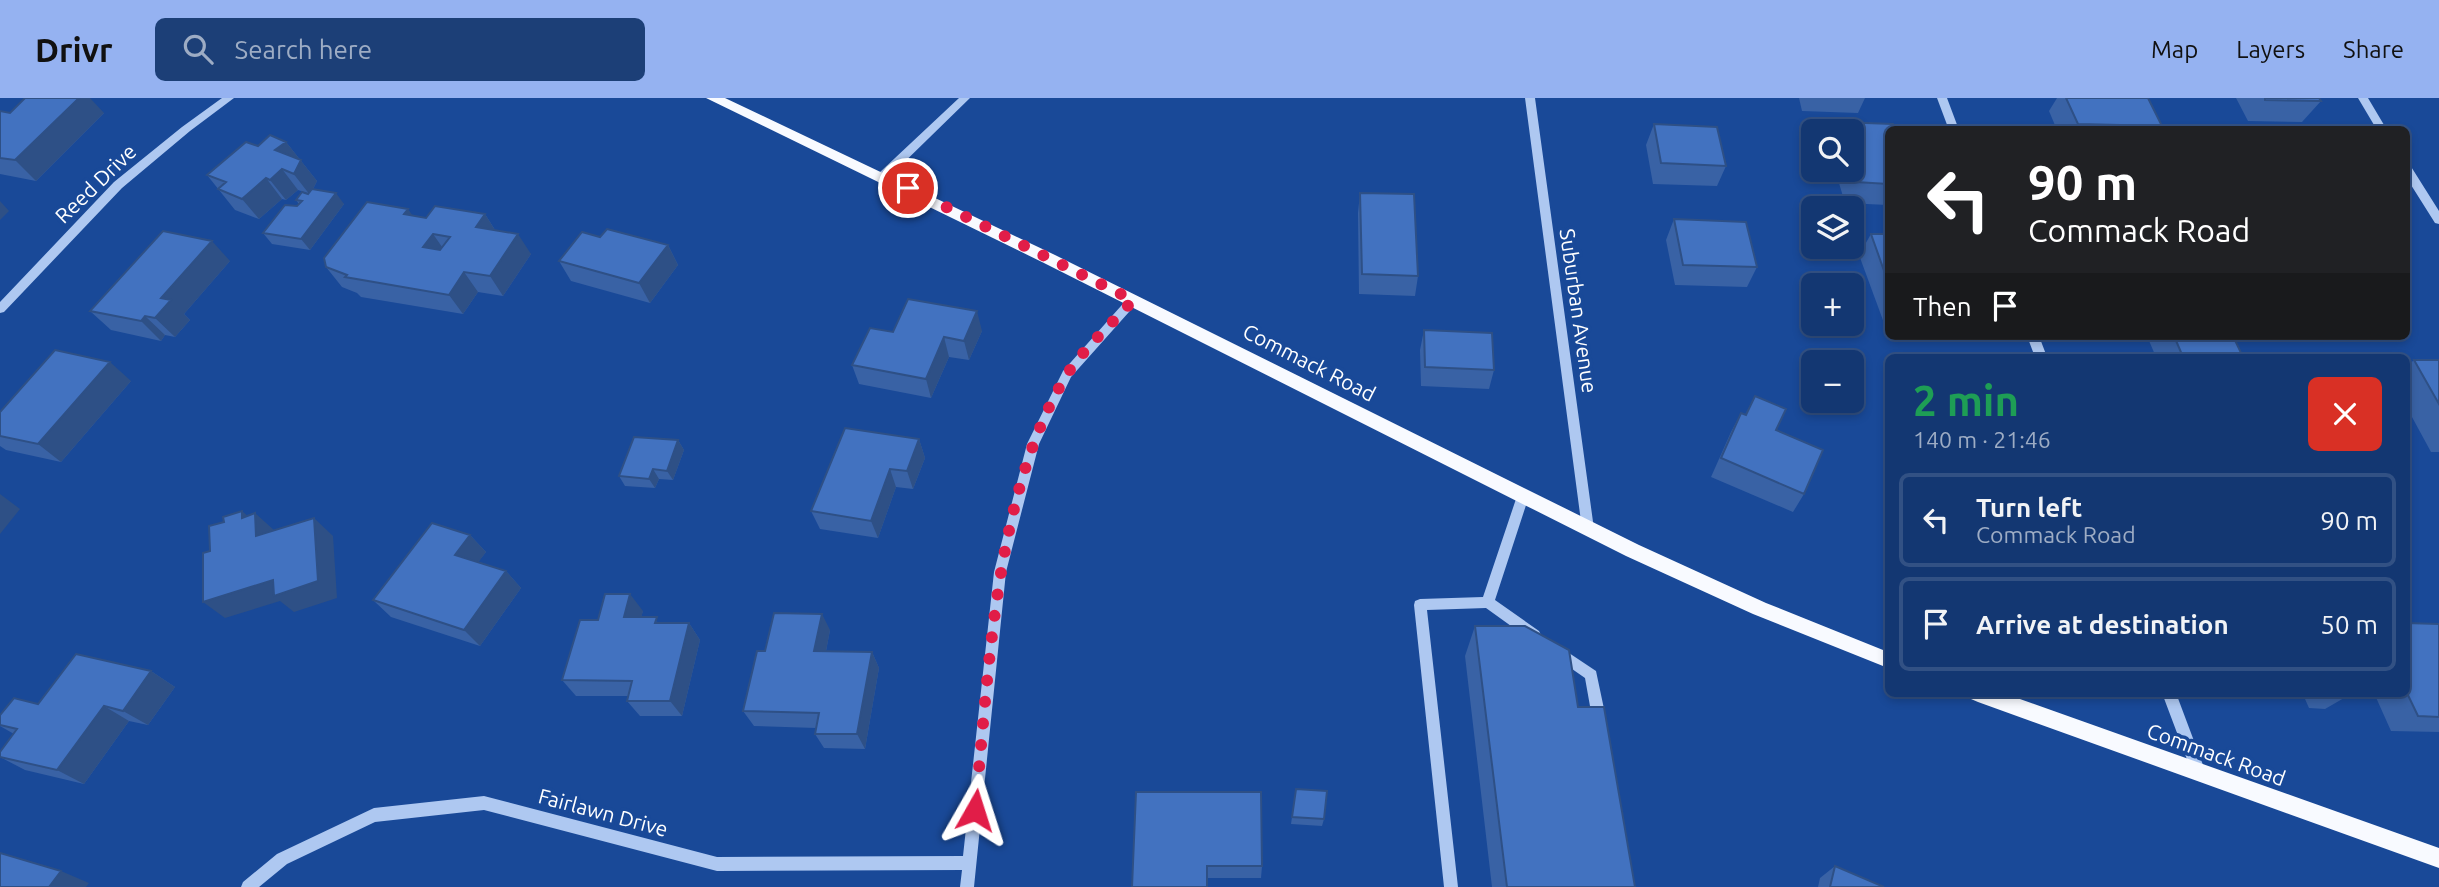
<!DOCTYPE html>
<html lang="en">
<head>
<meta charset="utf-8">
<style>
  :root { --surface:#133772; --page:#1c3f77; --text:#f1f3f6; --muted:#9dacc4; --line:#325184; --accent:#95b2f1 }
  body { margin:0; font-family:Ubuntu,sans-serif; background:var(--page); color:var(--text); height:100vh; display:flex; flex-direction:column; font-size:26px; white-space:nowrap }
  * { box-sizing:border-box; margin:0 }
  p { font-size:23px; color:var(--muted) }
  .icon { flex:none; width:38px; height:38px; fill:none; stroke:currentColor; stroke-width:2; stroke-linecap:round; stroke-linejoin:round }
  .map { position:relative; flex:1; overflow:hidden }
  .drawer { position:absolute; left:1885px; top:256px; width:525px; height:343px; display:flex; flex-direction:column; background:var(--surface); border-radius:10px; box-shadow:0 4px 10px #0003,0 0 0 2px var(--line) }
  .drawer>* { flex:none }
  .guide { position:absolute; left:1885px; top:28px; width:525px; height:214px; border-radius:10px; box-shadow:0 4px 10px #0003,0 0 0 2px var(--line); background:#202124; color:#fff; overflow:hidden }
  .buttons { position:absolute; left:1801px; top:21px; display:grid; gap:14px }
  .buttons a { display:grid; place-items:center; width:63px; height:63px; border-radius:10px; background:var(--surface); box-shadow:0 4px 10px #0003,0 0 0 2px var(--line); font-size:35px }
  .pin { position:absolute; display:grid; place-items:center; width:60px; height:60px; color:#fff; margin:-30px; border:4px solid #fff; border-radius:50%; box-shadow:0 2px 7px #0007 }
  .me { position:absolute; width:77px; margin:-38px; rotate:6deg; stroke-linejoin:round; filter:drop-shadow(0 0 5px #0008) }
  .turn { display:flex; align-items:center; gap:24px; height:147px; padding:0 28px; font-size:32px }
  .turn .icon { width:91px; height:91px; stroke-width:2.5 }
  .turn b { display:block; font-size:49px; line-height:60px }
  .then { display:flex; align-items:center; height:66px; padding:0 28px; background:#0003; gap:14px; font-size:26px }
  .round { display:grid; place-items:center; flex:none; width:74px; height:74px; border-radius:10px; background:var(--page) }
  .overview { display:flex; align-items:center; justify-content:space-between; height:119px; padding:0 28px }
  h1 { font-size:42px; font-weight:700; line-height:52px; color:#1e9e55 }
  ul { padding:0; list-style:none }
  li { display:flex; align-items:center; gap:21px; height:94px; margin:0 14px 10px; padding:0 14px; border:4px solid var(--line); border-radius:10px }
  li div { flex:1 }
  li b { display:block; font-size:26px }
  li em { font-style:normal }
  header { display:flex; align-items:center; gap:42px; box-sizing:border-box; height:98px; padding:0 35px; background:var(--accent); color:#111 }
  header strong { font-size:33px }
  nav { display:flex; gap:38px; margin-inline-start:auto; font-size:24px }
  .search { width:490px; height:63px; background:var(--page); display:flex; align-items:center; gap:18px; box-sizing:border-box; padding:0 24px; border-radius:10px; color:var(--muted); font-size:26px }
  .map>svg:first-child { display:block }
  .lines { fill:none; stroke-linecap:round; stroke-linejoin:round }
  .minor { fill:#aec8f1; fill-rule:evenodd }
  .major { fill:#f8faff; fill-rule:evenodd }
  .wall { fill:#3962a5 }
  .shaded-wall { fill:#2e5086 }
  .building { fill:#4272c0; stroke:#2e5086; stroke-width:2; fill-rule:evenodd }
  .route { stroke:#e11d48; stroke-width:12; stroke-dasharray:0 21.6 }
  .labels { text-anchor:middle; stroke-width:7; stroke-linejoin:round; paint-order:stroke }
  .street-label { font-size:21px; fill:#fff; stroke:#194998 }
</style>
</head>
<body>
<header>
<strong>Drivr</strong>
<div class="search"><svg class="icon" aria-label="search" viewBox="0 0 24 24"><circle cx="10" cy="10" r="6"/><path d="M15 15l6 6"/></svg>Search here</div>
<nav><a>Map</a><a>Layers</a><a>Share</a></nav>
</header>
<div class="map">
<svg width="2439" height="789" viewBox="0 0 2439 789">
  <rect width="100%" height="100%" fill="#194998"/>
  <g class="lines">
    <path class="minor" d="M222,0h12l-44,33 -68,57 -118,124 -4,1v-11l114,-120 68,-55z
      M959,0h11l-83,81h-8v-6z
      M1525,0h10l59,431 -2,4 -4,1 -4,-1 -2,-4z
      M1937,0h10l12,32h-10z
      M2358,0h10l19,32h-10z
      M2406,66l4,1 29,46v13l-4,-1 -29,-46z
      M1133,198l4,1 2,3 -2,3 -66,74 -32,67 -33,128 -32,315h-14l2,-17 -245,1 -233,-61 -109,12 -88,42 -28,23h-18l2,-5 34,-28 97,-46 110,-12 233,61 246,-1 31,-284 33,-128 36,-73 66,-74z
      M2027,238h12l8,21h-12z
      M1523,393l4,1 2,4 -34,104 44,31 2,4 -2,4 -5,2 -5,-2 -43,-31 -59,2 31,277h-14l-30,-282 1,-4 5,-2 63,-2 34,-101 2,-4z
      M1557,547l39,26 11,52 -2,4 -5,2 -5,-2 -2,-4 -8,-45 -33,-23 -2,-4 2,-4z
      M2162,595h14l30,80 -2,5 -5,2 -5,-2z"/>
    <path class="major" d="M706,0h19l330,157 584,290 127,58 122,49v16l-135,-54 -127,-58 -582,-293z
      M1968,595h35l436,155v20l-461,-166 -7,-3z"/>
  </g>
  <path class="wall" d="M1799,0h66l-7,15 -56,-2z
    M2057,0h91l14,28 -2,4h-103l-8,-19z
    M2236,0h83l2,3 -19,21 -54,-1z
    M0,13l10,2h94l-68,68 -36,-7z
    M1838,24l50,8v75l-43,-2 -10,-33h17v-39h-18z
    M1654,26l72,42 -9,20 -64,-2 -7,-39z
    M286,44l31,39 -4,8 31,15 -34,46 -38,-6 -9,-11 34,-27 2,-2 -3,-4 11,-7 -9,-3 -12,10 -4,-1 -23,20 -24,-9 -28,-35 51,-29z
    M1360,95l58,83 -3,20 -56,-2 -1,-81z
    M485,116l10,16 36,24 -28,42 -25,-4 -15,22 -102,-17 -4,-4 -15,-6 -16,-20 87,-51 13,2z
    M1674,121l83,48 -10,20 -72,-2 -9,-45z
    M1871,136h17v89h-4l-25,-68z
    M600,139l68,8 10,20 -28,38 -79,-22 -12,-20z
    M230,163l-46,53 6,6 -15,17 -10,-2 -4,6 -50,-11 -21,-19z
    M1424,232l70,40 -5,19 -68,-3 -1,-36z
    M982,233l-13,29 -20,-3 -18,41 -72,-14 -7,-19 41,-33z
    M2147,238h86l10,21h-87z
    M2414,262h25v92h-8l-25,-46v-39z
    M131,283l-70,81 -55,-12 -6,-4v-34z
    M1755,298l49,98 -11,18 -82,-35 20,-45 10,-19 4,2z
    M919,341l6,19 -12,31 -17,-2 -18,51 -58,-9 -9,-18z
    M678,342l6,10 -11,30 -14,-1 -4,9 -30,-2 -6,-10z
    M470,437l16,17 -8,10 28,9 15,17 -41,58 -89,-29 -18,-17z
    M643,513l-2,6 20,6h28l11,17 -18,76h-42l-13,-15 1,-5h-52l-14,-16 36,-60z
    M2406,525l33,1v108l-48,-1 -17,-38h32z
    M1475,528l103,81 57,180h-143l-27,-231z
    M830,532l-4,21 46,1 7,16 -14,81 -41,-1 -9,-14 1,-6 -62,-2 -11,-15 22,-60z
    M151,573l24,16 -27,38 -19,-4 -45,63 -59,-14 -25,-13v-5l14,-18 -14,-8v-11z
    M2273,595h77l1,1 -26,15 -16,-1 -4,-9 4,-2 -1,-3z
    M1296,691l28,30 -2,7 -31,-2z
    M1136,694l126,74 -1,12h-53z
    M1835,768l49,21h-66l2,-9z"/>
  <path class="shaded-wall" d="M79,0h11l14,15 -68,68 -21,-21z
    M286,44l31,39 -7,14 -35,-45z
    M282,71l16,21 -12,10 -16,-20z
    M266,80l16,21 -23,20 -17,-20z
    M336,95l8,11 -34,46 -9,-11z
    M0,103l9,10 -9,9z
    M408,111l14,20 -18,-15z
    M485,116l13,21 -22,-8z
    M433,136l14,20 -24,-7z
    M518,136l13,20 -28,42 -13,-20z
    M212,143l18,20 -46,53 6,6 -15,17 -20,-19 6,-20z
    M668,147l10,20 -28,38 -11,-20z
    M464,174l14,20 -15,22 -14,-19z
    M977,213l5,20 -13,29 -5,-19z
    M145,218l20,19 -4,6 -20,-20z
    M944,239l5,20 -18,41 -5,-19z
    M110,264l21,19 -70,81 -23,-18z
    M919,341l6,19 -12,31 -6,-18z
    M678,342l6,10 -11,30 -6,-9z
    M653,371l6,10 -4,9 -6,-9z
    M890,371l6,18 -18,51 -7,-17z
    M0,396l20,15 -20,25z
    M242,413l14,12 -1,-10 20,18 -19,5 -14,-18z
    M314,420l19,18 4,62 -43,14 -14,-11 -55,17 -22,-16z
    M470,437l16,17 -15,20 -16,-17z
    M506,473l15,17 -41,58 -16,-16z
    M630,496l13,17 -6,22 -13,-16z
    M822,516l8,16 -7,37 -9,-16z
    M689,525l11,17 -18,76 -12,-15z
    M872,554l7,16 -14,81 -8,-15z
    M151,573l24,16 -27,38 -25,-14z
    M104,608l25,15 -45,63 -27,-14z
    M61,773l28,12 -3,4h-37z"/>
  <path class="building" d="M25,0h54l-64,62 -15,-2v-47l10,2z
    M2066,0h82l14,28 -84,-2z
    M2265,0h54l2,3 -56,-1z
    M1838,24l55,2 1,6h-6v54l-32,-2 -4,-14v-37h-11z
    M1654,26l63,3 9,39 -65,-3z
    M270,37l16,7 -11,8 26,10 -7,14 -12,-5 -12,11 -4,-2 -24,21 -24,-10 8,-7 -19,-7 39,-33 12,4z
    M312,91l24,4 -35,46 -38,-6 22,-28 12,1 5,-5 -6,-1 6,-8 6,2z
    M1360,95l54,1 4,82 -56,-2z
    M367,104l41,7 -4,5 22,4 9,-12 50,8 -9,13 42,7 -28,42 -26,-4 -15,23 -104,-18 2,-2 -21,-8 -2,-9zM433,136l17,3 -10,13 -17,-3z
    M1674,121l72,3 11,45 -74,-2z
    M607,131l61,16 -29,38 -80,-22 23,-29 18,5z
    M163,133l49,10 -51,57 10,2 -16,18 -10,-2 -4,5 -51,-10z
    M1871,136h17v48z
    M908,201l69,12 -13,30 -20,-4 -18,42 -74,-14 18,-37 23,4z
    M1424,232l68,3 2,37 -69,-3z
    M2174,238h59l10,21h-60z
    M55,252l55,12 -72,82 -38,-8v-24z
    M2414,262h25v44z
    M1755,298l31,13 -10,21 47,20 -19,44 -83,-36 20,-45 5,2z
    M845,330l74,11 -12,32 -17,-2 -19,52 -60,-10z
    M634,339l44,3 -11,31 -14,-2 -4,10 -30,-3z
    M242,413v7l13,-5 1,23 58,-18 4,63 -44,15 -1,-16 -70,22v-49l7,-2 -1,-25 15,-4 -1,-5z
    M432,425l38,12 -15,20 51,16 -42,59 -91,-30z
    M605,496h25l-6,23h33l-2,6h34l-19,78h-43l5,-20 -70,-1 18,-60h18z
    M774,515l48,1 -8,37 58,1 -15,82h-42l4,-21 -76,-2 14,-60h8z
    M2406,525l33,1v93l-21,-1 -12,-25z
    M1475,528h50l44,24 9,57h26l31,180h-128z
    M76,556l75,17 -28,40 -19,-5 -47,64 -57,-13v-5l17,-23 -17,-4v-10l14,-17 24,6z
    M1296,691l31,2 -3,28 -32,-2z
    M1136,694h125l1,74h-55v21h-75z
    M0,755l61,18 -12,16h-49z
    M1835,768l49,21h-54z"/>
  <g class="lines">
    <path class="route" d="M908,90l225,112c-21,24 -50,49 -67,76 -72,118 -77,299 -91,434"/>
  </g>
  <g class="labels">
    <g class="street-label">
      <text transform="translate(96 86) rotate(-44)" y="7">Reed Drive</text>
      <text transform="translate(1578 213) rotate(82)" y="7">Suburban Avenue</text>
      <text transform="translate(1309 265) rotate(27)" y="7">Commack Road</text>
      <text transform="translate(2216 657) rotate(20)" y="7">Commack Road</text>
      <text transform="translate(603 715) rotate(15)" y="7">Fairlawn Drive</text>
    </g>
  </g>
</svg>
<div class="buttons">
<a><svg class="icon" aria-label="search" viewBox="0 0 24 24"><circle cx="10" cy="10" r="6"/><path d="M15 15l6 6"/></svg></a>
<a><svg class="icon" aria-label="layers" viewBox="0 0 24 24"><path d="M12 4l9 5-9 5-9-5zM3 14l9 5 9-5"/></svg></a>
<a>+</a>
<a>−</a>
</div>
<div class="pin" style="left:908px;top:90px;background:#d93025"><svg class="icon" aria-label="arrive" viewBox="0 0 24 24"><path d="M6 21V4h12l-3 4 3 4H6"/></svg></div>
<svg class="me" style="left:975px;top:712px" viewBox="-20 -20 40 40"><path d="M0-17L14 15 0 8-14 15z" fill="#e11d48" stroke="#fff" stroke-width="4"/></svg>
<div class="guide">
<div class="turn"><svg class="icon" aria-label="left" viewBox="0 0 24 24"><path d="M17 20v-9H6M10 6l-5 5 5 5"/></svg><div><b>90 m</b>Commack Road</div></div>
<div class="then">Then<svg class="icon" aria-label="arrive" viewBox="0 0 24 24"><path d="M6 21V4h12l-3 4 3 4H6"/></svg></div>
</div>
<section class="drawer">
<div class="overview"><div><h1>2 min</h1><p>140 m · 21:46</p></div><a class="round" style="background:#d93025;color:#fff"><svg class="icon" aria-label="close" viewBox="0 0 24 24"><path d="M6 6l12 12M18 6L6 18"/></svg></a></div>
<ul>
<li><svg class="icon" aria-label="left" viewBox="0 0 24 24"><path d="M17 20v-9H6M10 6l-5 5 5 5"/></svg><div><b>Turn left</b><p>Commack Road</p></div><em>90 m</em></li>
<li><svg class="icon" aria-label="arrive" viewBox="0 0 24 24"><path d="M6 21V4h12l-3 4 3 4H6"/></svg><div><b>Arrive at destination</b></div><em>50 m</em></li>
</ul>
</section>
</div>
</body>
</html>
